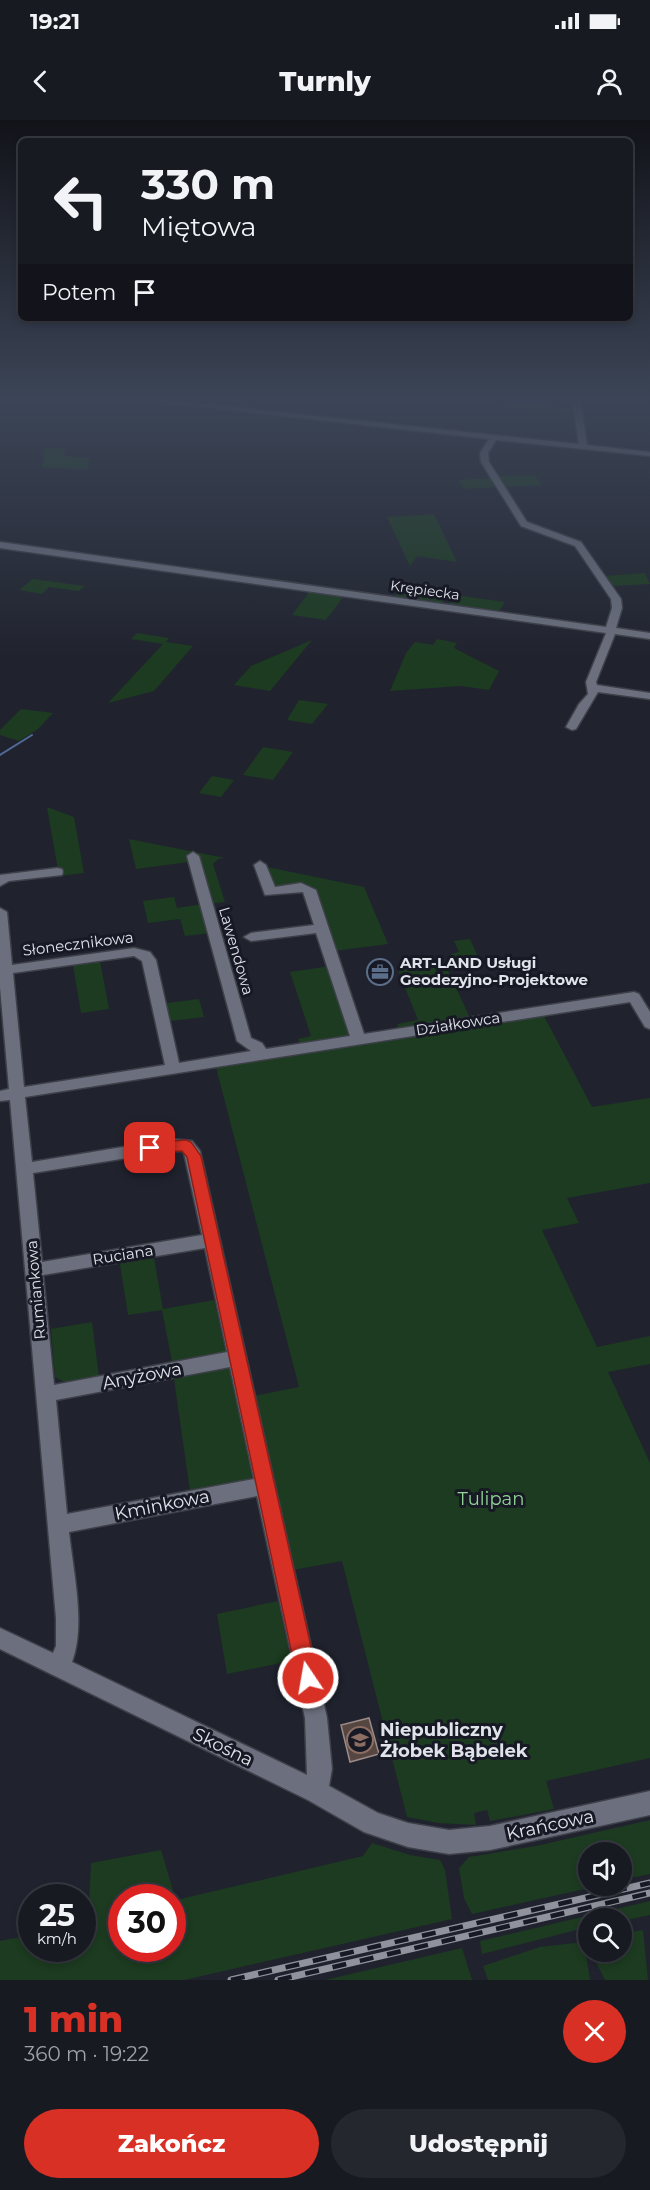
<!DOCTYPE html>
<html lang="pl">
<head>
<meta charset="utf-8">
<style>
  :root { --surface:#181a22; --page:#25272f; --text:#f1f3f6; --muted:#9fa1a5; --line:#363840; --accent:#d93025 }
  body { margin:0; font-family:Montserrat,sans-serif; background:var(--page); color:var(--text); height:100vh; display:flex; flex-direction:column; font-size:22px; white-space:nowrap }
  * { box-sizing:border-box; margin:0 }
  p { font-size:20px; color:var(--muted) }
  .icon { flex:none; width:33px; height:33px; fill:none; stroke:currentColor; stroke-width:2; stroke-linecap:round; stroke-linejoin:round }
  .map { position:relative; height:1860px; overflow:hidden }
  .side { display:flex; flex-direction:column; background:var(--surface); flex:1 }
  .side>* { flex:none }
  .guide { position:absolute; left:18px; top:18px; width:615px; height:183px; border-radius:9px; box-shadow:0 3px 9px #0003,0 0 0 2px var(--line); background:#181a22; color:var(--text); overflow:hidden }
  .fabs { position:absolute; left:578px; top:1722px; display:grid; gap:12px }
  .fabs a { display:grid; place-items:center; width:54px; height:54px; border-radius:50%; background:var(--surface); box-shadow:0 3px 9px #0003,0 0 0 2px var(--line); font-size:30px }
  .speed { position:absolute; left:18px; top:1764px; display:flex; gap:12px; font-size:30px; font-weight:700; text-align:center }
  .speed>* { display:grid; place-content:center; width:78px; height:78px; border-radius:50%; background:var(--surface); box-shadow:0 3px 9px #0003,0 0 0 2px var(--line); line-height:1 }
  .speed small { font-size:15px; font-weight:400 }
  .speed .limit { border:9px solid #d22; background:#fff; color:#111 }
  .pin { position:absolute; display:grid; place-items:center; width:51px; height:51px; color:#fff; margin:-26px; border-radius:12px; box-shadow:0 3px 9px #0006 }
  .me { position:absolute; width:66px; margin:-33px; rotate:348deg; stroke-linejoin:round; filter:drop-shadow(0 0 4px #0008) }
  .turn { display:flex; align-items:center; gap:21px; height:126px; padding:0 24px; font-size:27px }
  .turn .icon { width:78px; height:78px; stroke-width:2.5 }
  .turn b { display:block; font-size:42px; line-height:51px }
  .then { display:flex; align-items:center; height:57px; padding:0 24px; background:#0003; gap:12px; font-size:22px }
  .round { display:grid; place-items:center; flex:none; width:63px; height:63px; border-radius:32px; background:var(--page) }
  .summary { display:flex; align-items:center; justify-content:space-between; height:102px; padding:0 24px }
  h1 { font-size:36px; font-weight:800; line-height:45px; color:var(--accent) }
  .cta { display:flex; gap:12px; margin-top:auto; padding:12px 24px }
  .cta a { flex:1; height:69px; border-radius:36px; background:var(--accent); color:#fff; font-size:24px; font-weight:800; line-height:69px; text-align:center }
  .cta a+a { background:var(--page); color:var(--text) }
  .status { display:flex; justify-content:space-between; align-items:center; height:42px; padding:0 30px; background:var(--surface); direction:ltr }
  .status svg { height:16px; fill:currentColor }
  header { display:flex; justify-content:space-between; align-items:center; height:78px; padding:0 24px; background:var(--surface); font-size:27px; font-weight:800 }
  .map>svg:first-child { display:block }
  .green { fill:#1c3b20; fill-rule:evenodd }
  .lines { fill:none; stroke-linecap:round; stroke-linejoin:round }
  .stream { stroke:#516997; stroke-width:2 }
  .building { fill:#554642; stroke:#9c8b87; stroke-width:1.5 }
  .minor-casing { stroke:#3e4049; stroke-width:3 }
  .minor { fill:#6c707e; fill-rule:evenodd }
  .rail-casing { stroke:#90939c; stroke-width:7 }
  .rail { stroke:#171924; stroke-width:4.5; stroke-dasharray:14; stroke-linecap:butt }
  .route { fill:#d93025; stroke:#8d1f18; stroke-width:1.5 }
  .labels { text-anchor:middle; stroke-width:6; stroke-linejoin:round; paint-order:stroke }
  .far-street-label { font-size:14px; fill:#e1e3eb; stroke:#171924 }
  .street-label { font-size:15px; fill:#e1e3eb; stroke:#171924 }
  .poi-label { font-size:15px; font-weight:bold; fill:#e1e3eb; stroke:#171924; text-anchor:start }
  .near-street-label { font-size:18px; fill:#e1e3eb; stroke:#171924 }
  .near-park-label { font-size:18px; fill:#91d496; stroke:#171924 }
  .near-poi-label { font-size:18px; font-weight:bold; fill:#e1e3eb; stroke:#171924; text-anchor:start }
</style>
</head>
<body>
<div class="status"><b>19:21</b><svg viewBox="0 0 49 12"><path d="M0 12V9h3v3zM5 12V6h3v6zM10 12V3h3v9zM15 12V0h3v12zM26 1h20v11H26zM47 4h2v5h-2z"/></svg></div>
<header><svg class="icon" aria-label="back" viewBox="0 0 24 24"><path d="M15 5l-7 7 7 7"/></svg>Turnly<svg class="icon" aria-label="person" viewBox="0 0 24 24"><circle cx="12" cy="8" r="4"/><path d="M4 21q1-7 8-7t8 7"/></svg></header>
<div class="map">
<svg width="650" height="1860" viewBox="0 0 650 1860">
  <rect width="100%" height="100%" fill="#20232e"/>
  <path class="green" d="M501,282l71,7v-7l3,1v11l-76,-7z
    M45,328h21l-2,8 25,2 -1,12 -46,-3z
    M534,355l8,10 -38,2 -7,-11z
    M492,358l5,9 -33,2 -5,-9z
    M434,394l23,48 -40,-6 -7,10 -23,-49z
    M645,453l5,11 -38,2 -7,-10z
    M33,459l52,7 -6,5 -30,-4 -7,7 -23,-4z
    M402,467l47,7 -6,9 -48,-7z
    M310,471l34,5 -18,24 -34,-5z
    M455,475l50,7 -6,9 -50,-7z
    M137,513l32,5 -3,4 27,4 -39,45 -46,12 55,-59 -32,-5z
    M437,519l20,4 -3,5 45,23 -10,19 -28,-4 -71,5 16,-38 9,-11 18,3z
    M312,520l-42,51 -36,-6 17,-19z
    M299,580l29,4 -16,20 -25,-4z
    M21,589l32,4 -15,16 -19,12 -19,-6v-5z
    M263,627l30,5 -20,28 -30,-5z
    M212,656l22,4 -13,17 -22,-4z
    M47,687l27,10 10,56 -25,3z
    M129,719l96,19 -7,1 -5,5 12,38 -17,2 -12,-43 -60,8z
    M262,746l102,21 24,57 -54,7 -24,-63 -38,-1z
    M174,777l3,11 26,-4 8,29 -26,3 -5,-17 -32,4 -5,-22z
    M470,819l9,20 -24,3 -4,-8 8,-2 -5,-11z
    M100,841l9,48 -28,4 -8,-48z
    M445,844l25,54 -12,2 -2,-5 -7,1 1,5 -50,8 -3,-5 21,-4 -20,-50z
    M331,846l24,70 -55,8 -2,-5 13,-3 -21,-64z
    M199,879l5,18 -34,4 -3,-18z
    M544,896l48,91 58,-9v85l-83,15 12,25 -37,7 55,117 53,-11v28l-42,8 42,91v295l-104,23 8,28 -64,12 -3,-11 -13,3 2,12 -38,-2 -31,-6 -65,-256 -49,9 -39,-174 45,-9 -83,-320z
    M154,1138l9,51 51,-9 12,53 -54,9 -10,-52 -34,5 -8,-51z
    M92,1202l7,55 -33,6 -11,-6 -4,-48z
    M232,1247l24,111 -66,13 -16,-112z
    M278,1481l13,60 -64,13 -10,-60z
    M650,1700v54l-29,6v-28h-33v34h10l-126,28 -8,-16 -5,-30 10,-11 67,-11z
    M372,1723l38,12 30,5 5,10 7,49 -268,61h-184v-39l31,-6 1,13h50l1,-24 5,-2 3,-59 70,-13 15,50 187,-44zM122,1778h50v50h-50z
    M650,1781v14l-29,6v-3h-33v9l-106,27 -2,-13z
    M643,1810l5,50h-43l-9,-18 2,-10h23v-18z
    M584,1822l6,38h-102l-5,-14 57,-19z
    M462,1828l10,32h-147z"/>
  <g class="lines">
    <path class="stream" d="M0,635l32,-20"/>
  </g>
  <path class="building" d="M369,1598l10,36 -29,8 -9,-37z"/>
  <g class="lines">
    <defs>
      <path id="minor" d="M131,279h25l423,45 -7,-45h8l7,46 63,7v4l-154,-16 -8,13 1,9 38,60 54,20 40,57 1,9 -6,20 34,5v6l-35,-5 -19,48 1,3 53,8v6l-52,-7 -22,37 -4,1 -6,-3 13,-23 9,-10 -2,-12 20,-49 -606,-85v-6l606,85 6,-19 -1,-9 -36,-53 -54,-20 -40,-64 -1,-9 9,-14z
        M193,732l6,4 52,182 11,5 4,6 84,-13 -34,-103 -65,8 -7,-4 7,-4 63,-8 -11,-33 -38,3 -11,-30 6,-4 6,4 9,22 26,-4 15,7 48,144 270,-42 5,2 11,18v17l-5,-2 -15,-25 -605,95 7,65 139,-23 21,2 8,10 127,567 5,51 -3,17 49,27 30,10 41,7 41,-4 160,-35v24l-160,35 -41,4 -41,-7 -44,-15 -56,-32 -308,-151v-21l53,25 3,-7v-28l-46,-518 -10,1v-10l9,-2 -9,-102v-79l7,4 5,53 122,-17 16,4 6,8 23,103 72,-12 -14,-10 -50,-185zM134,836l8,5 23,104 -141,22 -11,-114zM171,1031h11l2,2 18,82 -160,27 -9,-89zM205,1128l22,104 -173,33 -11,-110zM230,1247l24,112 -187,35 -11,-114zM257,1376l48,222 2,57 -235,-113c14,-37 1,-91 -3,-130z
        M57,748l5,1 1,3 -1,3 -53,6 -9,5v-11z"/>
    </defs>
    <use href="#minor" class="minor-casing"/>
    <use href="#minor" class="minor"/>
    <defs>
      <path id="rail" d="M231,1860l419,-97
        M278,1860l372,-87"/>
    </defs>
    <use href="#rail" class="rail-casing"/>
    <use href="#rail" class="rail"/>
  </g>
  <linearGradient id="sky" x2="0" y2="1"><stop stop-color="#121319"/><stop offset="0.52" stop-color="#3c4557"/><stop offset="1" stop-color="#3c4557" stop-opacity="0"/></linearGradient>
  <rect width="650" height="539" fill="url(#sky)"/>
  <path class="route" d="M186,1020l5,2 10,14 117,522 -3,7 -7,3 -8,-3 -3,-7 -110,-521 -5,-6 -32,2 -7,-5 7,-5z"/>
  <defs>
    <symbol id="office-ring" viewBox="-11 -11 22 22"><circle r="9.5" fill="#171924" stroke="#5c6f8a" stroke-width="1.5"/><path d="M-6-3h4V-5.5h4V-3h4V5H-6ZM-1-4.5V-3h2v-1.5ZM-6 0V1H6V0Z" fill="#5c6f8a"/></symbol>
    <symbol id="school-ring" viewBox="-11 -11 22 22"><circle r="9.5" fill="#171924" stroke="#8d6e63" stroke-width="1.5"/><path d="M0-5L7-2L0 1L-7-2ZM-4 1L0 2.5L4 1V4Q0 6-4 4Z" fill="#8d6e63"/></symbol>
  </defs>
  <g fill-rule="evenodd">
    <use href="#office-ring" x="365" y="837" width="30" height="30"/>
    <use href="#school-ring" x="345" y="1605" width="30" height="30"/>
  </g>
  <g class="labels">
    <g class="far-street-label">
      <text transform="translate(425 470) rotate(8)" y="5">Krępiecka</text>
    </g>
    <g class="street-label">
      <text transform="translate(78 824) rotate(-7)" y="5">Słonecznikowa</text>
      <text transform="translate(236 831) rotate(74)" y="5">Lawendowa</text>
      <text transform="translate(458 904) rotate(-9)" y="5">Działkowca</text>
      <text transform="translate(123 1135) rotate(-9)" y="5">Ruciana</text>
      <text transform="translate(36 1170) rotate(-95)" y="5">Rumiankowa</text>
    </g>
    <g class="poi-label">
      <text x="400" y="848">ART-LAND Usługi<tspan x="400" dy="17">Geodezyjno-Projektowe</tspan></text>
    </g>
    <g class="near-street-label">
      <text transform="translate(142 1256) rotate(-11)" y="6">Anyżowa</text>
      <text transform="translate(162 1385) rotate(-11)" y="6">Kminkowa</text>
      <text transform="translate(223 1627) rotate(26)" y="6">Skośna</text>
      <text transform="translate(550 1705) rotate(-12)" y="6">Krańcowa</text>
    </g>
    <g class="near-park-label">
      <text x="491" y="1385">Tulipan</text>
    </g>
    <g class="near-poi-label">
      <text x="380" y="1616">Niepubliczny<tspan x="380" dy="21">Żłobek Bąbelek</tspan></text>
    </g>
  </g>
</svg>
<div class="fabs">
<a><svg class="icon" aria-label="sound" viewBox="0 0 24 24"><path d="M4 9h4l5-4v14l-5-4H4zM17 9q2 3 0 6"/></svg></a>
<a><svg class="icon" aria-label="search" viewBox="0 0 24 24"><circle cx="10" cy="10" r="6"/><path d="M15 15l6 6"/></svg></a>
</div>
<div class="speed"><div>25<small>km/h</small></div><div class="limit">30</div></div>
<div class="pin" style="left:150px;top:1028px;background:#d93025"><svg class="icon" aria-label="arrive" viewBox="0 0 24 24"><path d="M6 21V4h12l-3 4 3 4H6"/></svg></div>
<svg class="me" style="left:308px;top:1558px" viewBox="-20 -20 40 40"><circle r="17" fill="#d93025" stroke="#fff" stroke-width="3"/><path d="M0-11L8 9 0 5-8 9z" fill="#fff"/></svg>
<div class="guide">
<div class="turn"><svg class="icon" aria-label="left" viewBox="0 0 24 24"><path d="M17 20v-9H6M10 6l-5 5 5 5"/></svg><div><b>330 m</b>Miętowa</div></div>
<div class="then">Potem<svg class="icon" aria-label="arrive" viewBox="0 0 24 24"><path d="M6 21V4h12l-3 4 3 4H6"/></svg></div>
</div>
</div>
<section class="side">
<div class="summary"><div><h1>1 min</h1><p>360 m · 19:22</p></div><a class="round" style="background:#d93025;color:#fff"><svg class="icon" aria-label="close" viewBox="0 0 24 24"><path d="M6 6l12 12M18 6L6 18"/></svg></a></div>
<div class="cta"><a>Zakończ</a><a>Udostępnij</a></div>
</section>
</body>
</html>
